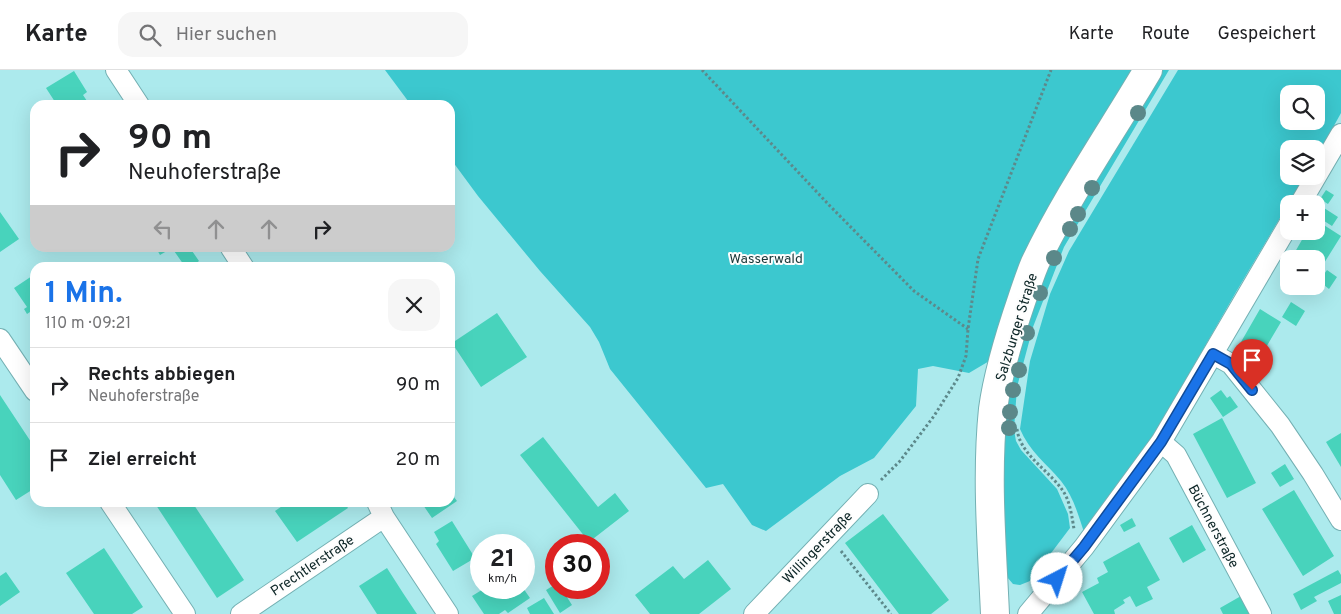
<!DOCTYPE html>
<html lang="de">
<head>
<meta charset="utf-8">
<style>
  :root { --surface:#fff; --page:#f6f6f6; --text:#202124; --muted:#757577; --line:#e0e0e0; --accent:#1a73e8 }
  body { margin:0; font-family:Overpass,sans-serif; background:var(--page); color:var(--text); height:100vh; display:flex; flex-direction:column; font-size:19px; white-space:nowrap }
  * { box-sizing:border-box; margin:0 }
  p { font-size:16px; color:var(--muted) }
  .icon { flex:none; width:28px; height:28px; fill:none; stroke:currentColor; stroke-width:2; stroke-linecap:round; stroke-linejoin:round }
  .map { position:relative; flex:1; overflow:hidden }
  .side { position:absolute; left:30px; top:192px; width:425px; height:245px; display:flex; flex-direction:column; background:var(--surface); border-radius:15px; box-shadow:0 5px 20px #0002 }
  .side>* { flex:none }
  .hud { position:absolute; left:30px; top:30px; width:425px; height:152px; border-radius:15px; box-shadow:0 5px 20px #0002; background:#fff; color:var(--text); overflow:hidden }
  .tools { position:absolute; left:1280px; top:15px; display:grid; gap:10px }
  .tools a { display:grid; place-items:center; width:45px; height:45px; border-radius:10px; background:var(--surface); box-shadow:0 5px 20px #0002; font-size:25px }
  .speed { position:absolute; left:470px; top:464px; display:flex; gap:10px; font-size:25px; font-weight:700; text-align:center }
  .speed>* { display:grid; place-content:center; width:65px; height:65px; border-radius:50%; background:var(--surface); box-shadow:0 5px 20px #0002; line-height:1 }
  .speed small { font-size:12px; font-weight:400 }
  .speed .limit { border:8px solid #d22; background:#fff; color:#111 }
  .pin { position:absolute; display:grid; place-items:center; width:42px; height:42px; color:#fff; margin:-51px -21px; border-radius:50% 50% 50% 0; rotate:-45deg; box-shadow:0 0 5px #0007 }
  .pin .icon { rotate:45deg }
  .me { position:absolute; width:55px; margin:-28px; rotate:40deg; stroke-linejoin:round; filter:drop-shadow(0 0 4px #0008) }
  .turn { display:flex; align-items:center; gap:18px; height:105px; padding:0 15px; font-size:22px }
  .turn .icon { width:65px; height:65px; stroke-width:2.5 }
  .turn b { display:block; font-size:35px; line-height:42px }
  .lanes { display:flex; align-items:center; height:48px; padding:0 15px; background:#0003; justify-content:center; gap:25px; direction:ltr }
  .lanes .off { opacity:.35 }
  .round { display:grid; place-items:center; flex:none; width:52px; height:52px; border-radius:15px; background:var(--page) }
  .summary { display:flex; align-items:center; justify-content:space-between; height:85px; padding:0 15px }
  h1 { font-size:30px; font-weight:700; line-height:38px; color:var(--accent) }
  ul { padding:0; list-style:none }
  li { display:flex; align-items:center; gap:15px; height:75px; padding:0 15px; border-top:1px solid var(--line) }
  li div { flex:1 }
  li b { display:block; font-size:19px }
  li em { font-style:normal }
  header { display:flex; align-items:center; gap:30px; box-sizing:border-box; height:70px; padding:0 25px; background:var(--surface); border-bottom:1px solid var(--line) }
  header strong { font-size:24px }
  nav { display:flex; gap:28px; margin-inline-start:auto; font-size:18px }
  .search { width:350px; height:45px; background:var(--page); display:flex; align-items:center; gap:12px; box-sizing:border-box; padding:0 18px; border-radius:15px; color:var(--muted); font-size:19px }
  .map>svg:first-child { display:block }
  .green { fill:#3cc8cf; fill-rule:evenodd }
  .building { fill:#48d3bc }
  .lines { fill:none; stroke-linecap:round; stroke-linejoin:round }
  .street-casing { stroke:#74b0b3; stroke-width:22 }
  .primary-casing { stroke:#74b0b3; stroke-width:30 }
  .path { stroke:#5d898b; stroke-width:3; stroke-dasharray:2.5 2.5; stroke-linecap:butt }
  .street { stroke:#fff; stroke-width:20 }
  .primary { stroke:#fff; stroke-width:28 }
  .tree { fill:#5b8889 }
  .route-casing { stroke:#114b97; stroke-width:12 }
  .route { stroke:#1a73e8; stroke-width:9 }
  .labels { text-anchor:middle; stroke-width:4; stroke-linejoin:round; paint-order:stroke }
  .park-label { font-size:14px; fill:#183738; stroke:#fdfdfd }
  .street-label { font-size:14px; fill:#0b2425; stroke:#fdfdfd }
</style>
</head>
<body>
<header>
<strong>Karte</strong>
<div class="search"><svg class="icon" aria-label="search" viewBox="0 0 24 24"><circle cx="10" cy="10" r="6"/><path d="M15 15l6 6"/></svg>Hier suchen</div>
<nav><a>Karte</a><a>Route</a><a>Gespeichert</a></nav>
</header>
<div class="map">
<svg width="1341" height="544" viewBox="0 0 1341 544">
  <rect width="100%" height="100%" fill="#aceaed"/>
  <path class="green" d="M385,0h754l-143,287 -27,16 -36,-7 -15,3 -2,37 -42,52 -34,18 -74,55 -14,-6 -29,-41 -17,4 -96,-119 -11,-27 -9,-15 -50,-56 -62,-75 -28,-38v-53h-39z
    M1160,0h9l-105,177 -31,80 -16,60 -3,43 2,11 5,9 36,39 11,25 2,14 -40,53 -10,4 -7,-1 -6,-7 -3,-17 -3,-65 2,-62 7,-52 11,-48 42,-103z
    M1178,0h163v43l-25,45v-9h-27v27h16l-69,116 -91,159 -61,81c-6,-18 -11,-36 -23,-51 -14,-17 -32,-30 -41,-52l10,-68 20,-67 19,-43zM1289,24h27v27h-27z"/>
  <path class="building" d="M74,1l13,21 -4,3 4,6 -6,4h-24l-11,-17z
    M1326,120l8,5 -6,9 -8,-5z
    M1324,138l14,9 -6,9 -14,-9z
    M0,142l19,27 -19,13z
    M1316,150l25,16 -20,32 -5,-3v-6h-10l-11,-7 12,-21h9z
    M156,178h16l-12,7z
    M172,178h18l9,13 -9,7h-4z
    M1327,200l10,7 -8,12 -10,-8z
    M35,204v45l-5,-7 -3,2 -3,-5 3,-2 -13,-19z
    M1291,232l14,9 -9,15 -14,-9z
    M1260,239l21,13 -19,32 -21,-12z
    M497,243l30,44 -46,30 -29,-44z
    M1221,320l6,8 3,-2 8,11 -15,10 -13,-19z
    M0,325l35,53v40l-19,12 -16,-25z
    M1222,348l34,65 -29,15 -34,-64z
    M1341,363v34l-15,-25z
    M543,367l55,70 17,-14 14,18 -40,31 -69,-87z
    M1285,394l9,15 -14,8 -9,-14z
    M1294,420l40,66 -31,20 -41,-67z
    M450,422l7,9 -25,17 -11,-16h29z
    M154,432h38l52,78 -27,18z
    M288,432h56l4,6 -51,34 -22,-31z
    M883,444l66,86 -18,14h-32l-54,-71z
    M1132,448l4,8 -12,6 -4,-7z
    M452,451l23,37 -22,13 -17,-27 3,-3 -5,-9z
    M1192,455l14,25 -23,13 -14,-25z
    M1139,472l21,38 -13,7 6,12 -17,8 -6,-11 -7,4 2,3 -11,7 1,4h-21l-12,-22 17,-9 -2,-5 11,-6 -5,-10z
    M104,478l39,59 -11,7h-38l-28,-41z
    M708,490l23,29 -32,25h-49l-15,-19 38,-29 11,13z
    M387,498l16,25 14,21h-40l-18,-28z
    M1338,500l3,5v8l-27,14 3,4 -16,9 -8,-16z
    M6,502l14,20 -20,14v-30z
    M556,514v4h11l2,3 -4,3 7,11 -12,8 -14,-23z
    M485,518h38l7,10 -22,15 -3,-3 -6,4h-15l-12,-18z
    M1341,525v19h-7l-6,-13z
    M1241,526l10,18h-28l-3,-6z
    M544,528l10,16h-24l-3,-6z"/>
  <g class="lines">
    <defs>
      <path id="street" d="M116,0l23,35
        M1300,134l41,-70
        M231,178l13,20
        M0,269l35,52
        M1213,284l18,10 49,61 33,49 28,46
        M1161,372l15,13 85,159
        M110,432l75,112
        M377,432l7,15 64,97
        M241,544l143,-97
        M754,544l114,-120
        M1028,544l56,-67 77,-105 128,-218"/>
      <path id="primary" d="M995,544c-3,-68 -9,-137 -2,-205 5,-37 17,-75 29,-110 4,-12 8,-24 13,-36 32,-67 75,-129 113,-193"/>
    </defs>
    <use href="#street" class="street-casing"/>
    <use href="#primary" class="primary-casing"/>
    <path class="path" d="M702,0l128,136 84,85 54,38
      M1017,359c3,26 32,41 46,62 7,10 9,26 11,38
      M881,410l19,-19 34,-45 24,-38 8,-22 2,-27 10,-70 73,-189
      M841,481l50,63"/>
    <use href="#street" class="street"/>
    <use href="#primary" class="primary"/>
  </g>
  <g class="tree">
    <circle cx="1138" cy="43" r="8"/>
    <circle cx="1092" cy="118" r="8"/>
    <circle cx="1078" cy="144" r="8"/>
    <circle cx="1070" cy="159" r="8"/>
    <circle cx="1054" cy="188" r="8"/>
    <circle cx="1040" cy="223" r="8"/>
    <circle cx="1027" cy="263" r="8"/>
    <circle cx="1019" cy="300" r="8"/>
    <circle cx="1013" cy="320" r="8"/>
    <circle cx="1010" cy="342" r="8"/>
    <circle cx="1009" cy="358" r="8"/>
  </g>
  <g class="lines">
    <defs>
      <path id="route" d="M1057,509l27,-32 77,-105 52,-88 18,10 21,26"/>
    </defs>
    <use href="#route" class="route-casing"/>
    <use href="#route" class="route"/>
  </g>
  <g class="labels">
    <g class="park-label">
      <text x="766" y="193">Wasserwald</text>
    </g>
    <g class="street-label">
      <text transform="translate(1016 257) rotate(-73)" y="5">Salzburger Straße</text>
      <text transform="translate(1214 456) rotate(62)" y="5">Büchnerstraße</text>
      <text transform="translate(817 477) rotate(-46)" y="5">Willingerstraße</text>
      <text transform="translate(312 495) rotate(-34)" y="5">Prechtlerstraße</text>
    </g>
  </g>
</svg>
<div class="tools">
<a><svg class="icon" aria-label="search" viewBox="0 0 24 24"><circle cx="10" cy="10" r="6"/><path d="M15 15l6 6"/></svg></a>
<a><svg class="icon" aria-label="layers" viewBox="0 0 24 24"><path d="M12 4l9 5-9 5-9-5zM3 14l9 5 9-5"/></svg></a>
<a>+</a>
<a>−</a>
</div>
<div class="speed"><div>21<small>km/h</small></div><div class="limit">30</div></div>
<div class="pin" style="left:1252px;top:320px;background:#d93025"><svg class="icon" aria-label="arrive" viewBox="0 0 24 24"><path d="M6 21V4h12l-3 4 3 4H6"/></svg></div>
<svg class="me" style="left:1057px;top:509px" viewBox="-20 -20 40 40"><circle r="19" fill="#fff"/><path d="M0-13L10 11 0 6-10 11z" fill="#1a73e8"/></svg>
<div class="hud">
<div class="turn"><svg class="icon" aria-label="right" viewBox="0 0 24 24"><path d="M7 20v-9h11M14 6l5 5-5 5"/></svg><div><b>90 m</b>Neuhoferstraße</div></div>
<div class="lanes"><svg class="icon off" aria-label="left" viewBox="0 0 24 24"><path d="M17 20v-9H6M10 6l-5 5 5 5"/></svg><svg class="icon off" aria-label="ahead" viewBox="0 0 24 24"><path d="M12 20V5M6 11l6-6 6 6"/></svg><svg class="icon off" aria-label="ahead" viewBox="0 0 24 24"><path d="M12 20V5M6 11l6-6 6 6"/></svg><svg class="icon" aria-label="right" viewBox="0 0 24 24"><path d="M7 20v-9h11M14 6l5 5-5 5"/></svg></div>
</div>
<section class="side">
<div class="summary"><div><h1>1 Min.</h1><p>110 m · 09:21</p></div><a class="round"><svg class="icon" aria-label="close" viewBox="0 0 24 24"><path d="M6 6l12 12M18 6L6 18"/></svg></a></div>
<ul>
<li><svg class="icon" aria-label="right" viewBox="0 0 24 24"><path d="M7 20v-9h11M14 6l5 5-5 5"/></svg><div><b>Rechts abbiegen</b><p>Neuhoferstraße</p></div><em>90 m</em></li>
<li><svg class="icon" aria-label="arrive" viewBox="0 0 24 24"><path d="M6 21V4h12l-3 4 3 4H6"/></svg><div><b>Ziel erreicht</b></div><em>20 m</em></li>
</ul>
</section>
</div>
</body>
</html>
